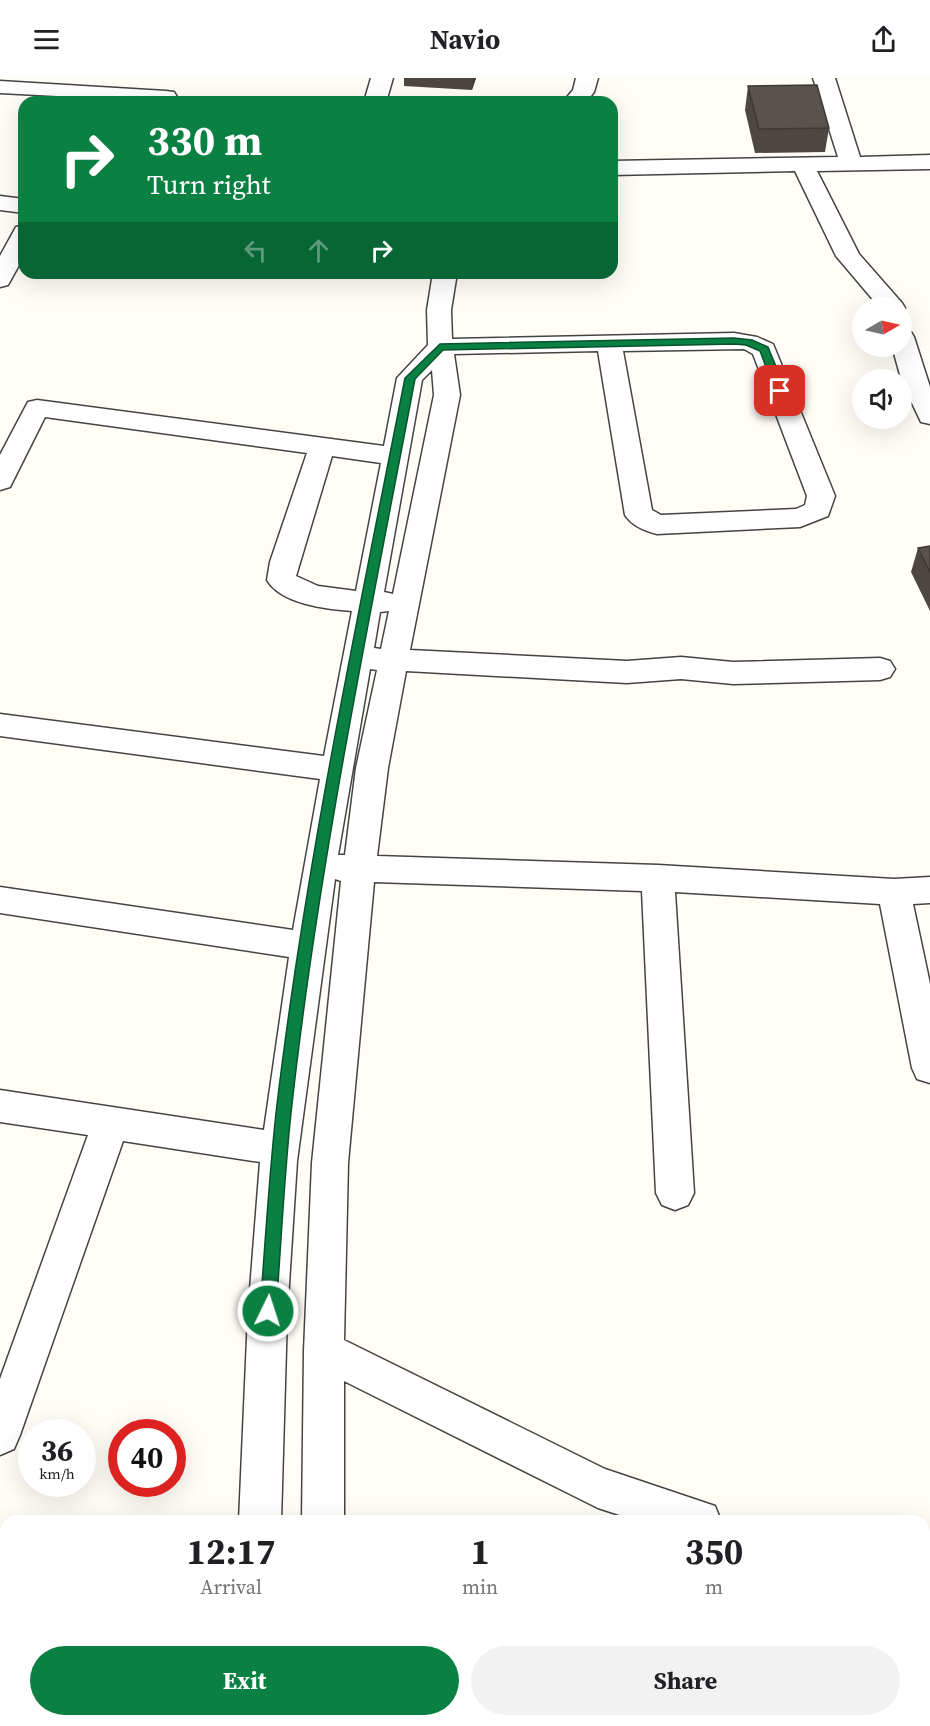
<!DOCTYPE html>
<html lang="en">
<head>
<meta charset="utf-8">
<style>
  :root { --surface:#fff; --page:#f2f2f2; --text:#202124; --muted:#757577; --accent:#0b8043 }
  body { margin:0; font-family:"Source Serif 4",serif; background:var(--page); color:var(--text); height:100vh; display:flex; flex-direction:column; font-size:22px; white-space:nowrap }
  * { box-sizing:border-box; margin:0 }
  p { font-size:20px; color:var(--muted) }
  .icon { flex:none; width:33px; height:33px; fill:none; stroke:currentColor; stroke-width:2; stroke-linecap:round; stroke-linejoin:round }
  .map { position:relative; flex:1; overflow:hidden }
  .sheet { position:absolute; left:0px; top:1437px; width:930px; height:212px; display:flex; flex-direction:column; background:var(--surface); border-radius:18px 18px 0 0; box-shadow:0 6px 24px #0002 }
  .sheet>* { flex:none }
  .top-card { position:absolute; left:18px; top:18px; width:600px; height:183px; border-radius:18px; box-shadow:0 6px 24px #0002; background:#0b8043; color:#fff; overflow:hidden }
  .needle { width:39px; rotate:81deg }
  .tools { position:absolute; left:852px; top:219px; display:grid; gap:12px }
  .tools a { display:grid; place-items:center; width:60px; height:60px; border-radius:50%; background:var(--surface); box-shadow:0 6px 24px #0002; font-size:30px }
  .speed { position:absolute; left:18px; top:1341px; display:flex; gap:12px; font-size:30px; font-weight:700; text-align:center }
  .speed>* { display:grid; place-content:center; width:78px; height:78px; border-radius:50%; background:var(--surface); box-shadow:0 6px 24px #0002; line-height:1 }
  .speed small { font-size:15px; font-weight:400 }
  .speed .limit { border:9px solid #d22; background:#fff; color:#111 }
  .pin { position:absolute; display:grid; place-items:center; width:51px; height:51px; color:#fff; margin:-26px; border-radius:12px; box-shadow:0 3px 9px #0006 }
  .me { position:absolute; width:66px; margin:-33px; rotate:4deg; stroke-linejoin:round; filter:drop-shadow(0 0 4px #0008) }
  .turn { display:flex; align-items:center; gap:21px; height:126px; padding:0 30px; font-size:27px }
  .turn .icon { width:78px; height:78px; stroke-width:2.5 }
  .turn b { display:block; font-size:42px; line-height:51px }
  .lanes { display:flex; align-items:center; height:57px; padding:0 30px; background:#0003; justify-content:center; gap:30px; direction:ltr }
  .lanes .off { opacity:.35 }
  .eta { display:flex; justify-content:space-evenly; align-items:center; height:102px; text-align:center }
  .eta b { font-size:36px; font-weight:700; line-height:42px }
  .primary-button { display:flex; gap:12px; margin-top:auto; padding:12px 30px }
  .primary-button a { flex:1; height:69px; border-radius:36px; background:var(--accent); color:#fff; font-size:24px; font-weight:700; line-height:69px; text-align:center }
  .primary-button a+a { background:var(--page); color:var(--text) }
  header { display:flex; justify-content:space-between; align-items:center; height:78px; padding:0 30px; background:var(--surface); font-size:27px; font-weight:700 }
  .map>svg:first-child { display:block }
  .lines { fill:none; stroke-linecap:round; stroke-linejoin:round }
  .minor-casing { stroke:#444; stroke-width:3 }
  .minor { fill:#fff; fill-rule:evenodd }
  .wall { fill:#4d4742 }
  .shaded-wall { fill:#3f3936 }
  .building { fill:#5a524d; stroke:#3f3936; stroke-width:1.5 }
  .route { fill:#0b8043; stroke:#07532c; stroke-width:1.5 }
</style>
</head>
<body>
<header><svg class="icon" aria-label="menu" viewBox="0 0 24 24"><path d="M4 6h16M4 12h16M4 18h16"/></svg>Navio<svg class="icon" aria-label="share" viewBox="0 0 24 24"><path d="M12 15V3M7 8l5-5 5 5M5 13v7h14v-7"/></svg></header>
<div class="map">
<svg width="930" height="1648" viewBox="0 0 930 1648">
  <rect width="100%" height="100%" fill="#fffdf5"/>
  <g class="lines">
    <defs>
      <path id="minor" d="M371,0h22l-7,24h-22z
        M576,0h22l-4,14 -8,10h-23l10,-12z
        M813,0h22l25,79 70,-2v14l-113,2 42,83 43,49 3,5 -3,5v-5h-22l-44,-52 -41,-85 -183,4v-14l226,-4z
        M0,3l166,10 8,1 3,5 -5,5 -172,-9z
        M0,118l24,3v14l-24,-3z
        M24,147v31l-16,29 -8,2v-31l16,-29z
        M433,195h24l-6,37 1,29 282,-6 23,4 16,7 62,152 -7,20 -28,11 -143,7c-12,-3 -25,-8 -32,-19l-27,-164 -144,3 6,41 -50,255 217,11 54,-4 52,5 147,-4 10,3 5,8 -5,8 -10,3 -147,4 -52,-5 -54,4 -221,-12 -18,97 -11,88 281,9 236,14 36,-2v26l-17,1 17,80v99l-13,-4 -5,-11 -32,-164 -205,-12 19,301 -6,12 -13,5 -13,-5 -6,-12 -14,-302 -268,-9 -26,281 -4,177 261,129 110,37 6,15h-83l-40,-13 -254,-127v140h-42l2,-170 8,-188 29,-282 -6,-2 -38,282 -10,154 -6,206h-42l9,-206 12,-153 -137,-21 -103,294 -6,14 -14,6v-76l88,-244 -88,-13v-32l264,40 25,-173 -289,-44v-26l293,43 27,-151 -320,-43v-22l324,42 28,-145c-26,-2 -71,-7 -85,-31l3,-18 37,-109 -262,-36 -35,70 -10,3v-35l28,-53 9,-2 347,46 13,-68 31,-33 -1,-35zM744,271l9,5 54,142 -2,9 -9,4 -135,6 -9,-5 -29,-159zM432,292l2,25 -41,199 -9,-2 38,-212zM332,378l49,7 -25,128 -38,-5 -22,-10zM389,533l-8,38 -7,-1 6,-36zM370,591l7,1 -21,98 -11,87h-7z
        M902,251l9,3 3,5 16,50v37l-9,-2 -19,-40 -10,-36h10z
        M924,1493h6v42h-6z
        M235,1642h44v6h-44z
        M297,1642h44v6h-44z"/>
    </defs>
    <use href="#minor" class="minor-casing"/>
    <use href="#minor" class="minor"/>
  </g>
  <path class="wall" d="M404,0h72l-4,12 -68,-4z
    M748,8l81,42 -4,24 -70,1 -10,-43z
    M930,468v65l-19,-39 7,-24z"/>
  <path class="shaded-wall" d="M473,0h3l-4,12z"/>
  <path class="building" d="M817,7l12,43 -70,1 -11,-43z
    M930,468v26l-12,-24z"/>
  <path class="route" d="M734,260l18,2 16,7 18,44 -2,3 -9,-3 -15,-40 -14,-6 -12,-1 -291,6 -28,29c-46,243 -97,487 -124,734 -7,66 -10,132 -15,198l-2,6 -6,2 -6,-2 -2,-6c5,-66 9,-133 16,-198 29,-247 81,-491 129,-735l35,-34z"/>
</svg>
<div class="tools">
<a><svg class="needle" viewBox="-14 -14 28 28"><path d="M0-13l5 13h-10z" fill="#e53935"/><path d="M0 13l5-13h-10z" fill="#757577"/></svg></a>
<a><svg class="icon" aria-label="sound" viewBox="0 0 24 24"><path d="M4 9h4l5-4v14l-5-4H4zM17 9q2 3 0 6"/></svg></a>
</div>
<div class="speed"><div>36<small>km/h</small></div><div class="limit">40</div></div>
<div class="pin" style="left:780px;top:313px;background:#d93025"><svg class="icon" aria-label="arrive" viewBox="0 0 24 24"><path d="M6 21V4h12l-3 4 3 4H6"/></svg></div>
<svg class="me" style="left:268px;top:1233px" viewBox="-20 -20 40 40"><circle r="17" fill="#0b8043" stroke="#fff" stroke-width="3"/><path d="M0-11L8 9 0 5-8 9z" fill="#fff"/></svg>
<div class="top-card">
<div class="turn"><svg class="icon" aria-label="right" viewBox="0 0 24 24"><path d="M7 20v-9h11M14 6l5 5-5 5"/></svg><div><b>330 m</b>Turn right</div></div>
<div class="lanes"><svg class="icon off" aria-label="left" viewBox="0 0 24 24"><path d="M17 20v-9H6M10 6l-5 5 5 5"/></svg><svg class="icon off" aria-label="ahead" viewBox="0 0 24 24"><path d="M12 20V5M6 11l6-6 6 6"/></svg><svg class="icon" aria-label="right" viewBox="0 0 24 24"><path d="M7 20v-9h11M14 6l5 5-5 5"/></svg></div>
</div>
<section class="sheet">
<div class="eta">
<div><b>12:17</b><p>Arrival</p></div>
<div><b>1</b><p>min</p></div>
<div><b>350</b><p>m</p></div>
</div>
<div class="primary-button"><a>Exit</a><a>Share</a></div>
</section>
</div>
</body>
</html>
